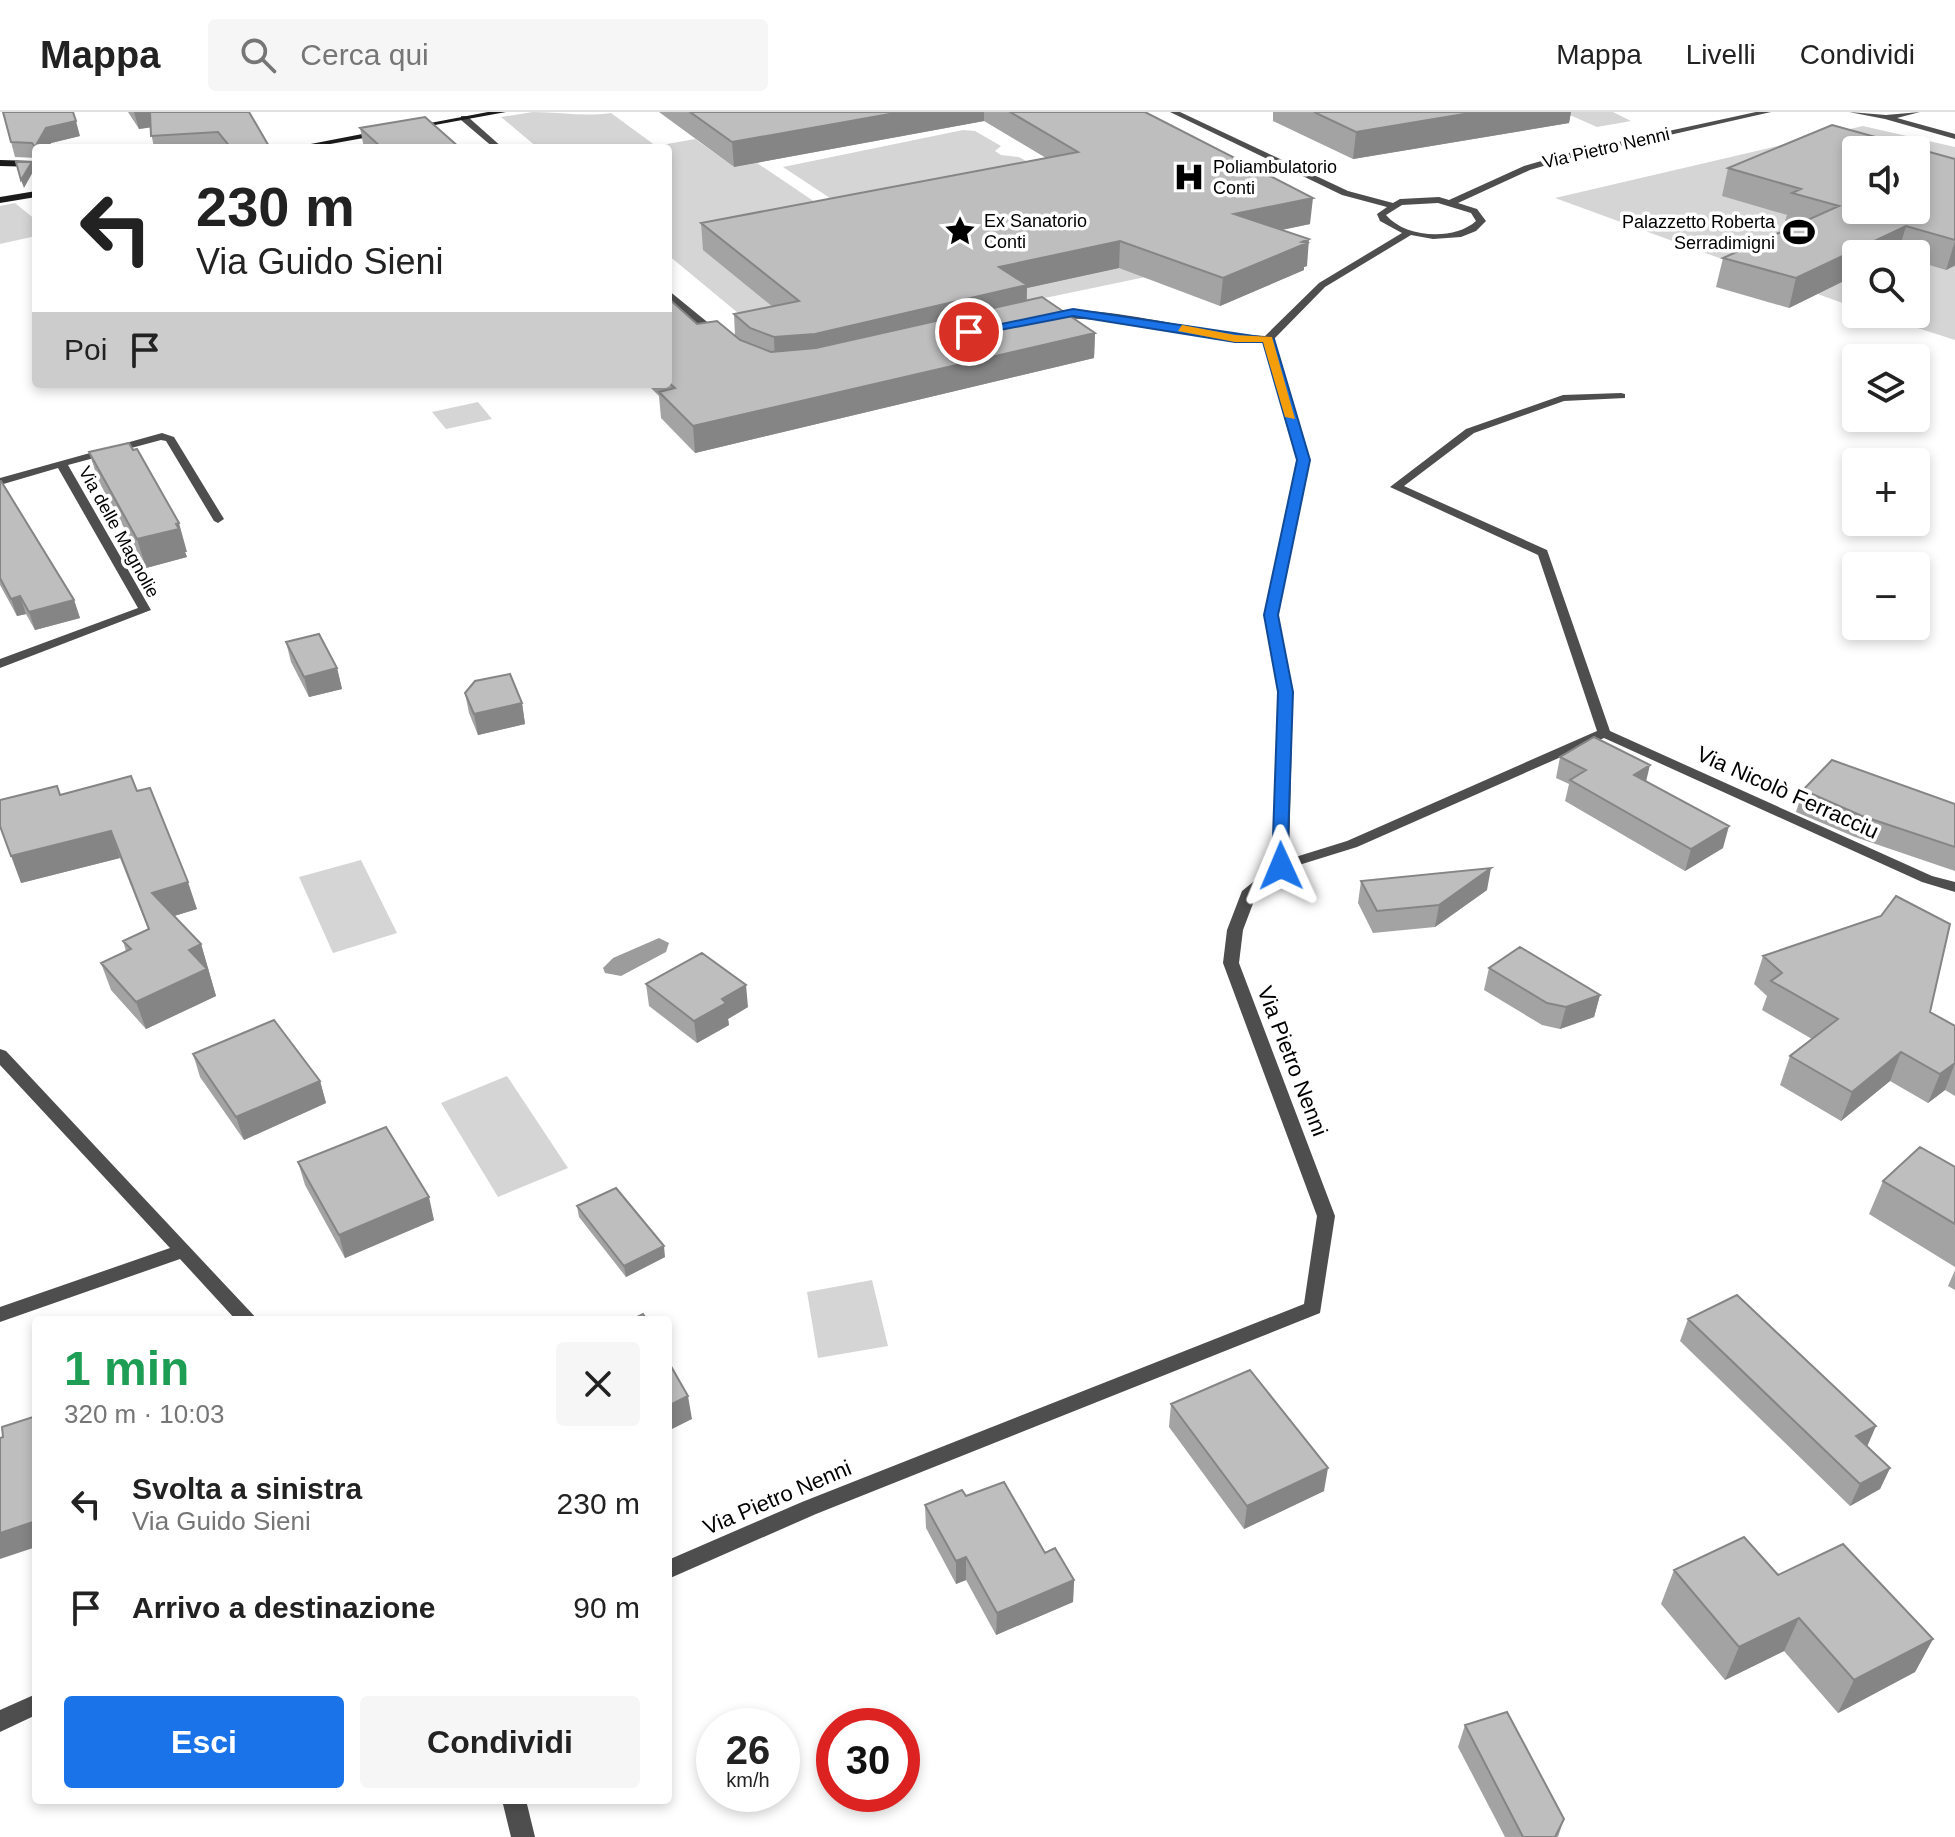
<!DOCTYPE html>
<html lang="it">
<head>
<meta charset="utf-8">
<style>
  :root { --surface:#fff; --page:#f6f6f6; --text:#222; --muted:#767676; --line:#e0e0e0; --accent:#1a73e8 }
  body { margin:0; font-family:Helvetica,sans-serif; background:var(--page); color:var(--text); height:100vh; display:flex; flex-direction:column; font-size:30px; white-space:nowrap }
  * { box-sizing:border-box; margin:0 }
  p { font-size:26px; color:var(--muted) }
  .icon { flex:none; width:44px; height:44px; fill:none; stroke:currentColor; stroke-width:2; stroke-linecap:round; stroke-linejoin:round }
  .map { position:relative; flex:1; overflow:hidden }
  .sheet { position:absolute; left:32px; top:1204px; width:640px; height:488px; display:flex; flex-direction:column; background:var(--surface); border-radius:8px; box-shadow:0 4px 12px #0003 }
  .sheet>* { flex:none }
  .banner { position:absolute; left:32px; top:32px; width:640px; height:244px; border-radius:8px; box-shadow:0 4px 12px #0003; background:#fff; color:var(--text); overflow:hidden }
  .tools { position:absolute; left:1842px; top:24px; display:grid; gap:16px }
  .tools a { display:grid; place-items:center; width:88px; height:88px; border-radius:8px; background:var(--surface); box-shadow:0 4px 12px #0003; font-size:40px }
  .speed { position:absolute; left:696px; top:1596px; display:flex; gap:16px; font-size:40px; font-weight:700; text-align:center }
  .speed>* { display:grid; place-content:center; width:104px; height:104px; border-radius:50%; background:var(--surface); box-shadow:0 4px 12px #0003; line-height:1 }
  .speed small { font-size:20px; font-weight:400 }
  .speed .limit { border:12px solid #d22; background:#fff; color:#111 }
  .pin { position:absolute; display:grid; place-items:center; width:68px; height:68px; color:#fff; margin:-34px; border:4px solid #fff; border-radius:50%; box-shadow:0 2px 8px #0007 }
  .me { position:absolute; width:88px; margin:-44px; rotate:359deg; stroke-linejoin:round; filter:drop-shadow(0 0 6px #0008) }
  .turn { display:flex; align-items:center; gap:28px; height:168px; padding:0 32px; font-size:36px }
  .turn .icon { width:104px; height:104px; stroke-width:2.5 }
  .turn b { display:block; font-size:56px; line-height:68px }
  .then { display:flex; align-items:center; height:76px; padding:0 32px; background:#0003; gap:16px; font-size:30px }
  .round { display:grid; place-items:center; flex:none; width:84px; height:84px; border-radius:8px; background:var(--page) }
  .head { display:flex; align-items:center; justify-content:space-between; height:136px; padding:0 32px }
  h1 { font-size:48px; font-weight:800; line-height:60px; color:#1e9e55 }
  .action { display:flex; gap:16px; margin-top:auto; padding:16px 32px }
  .action a { flex:1; height:92px; border-radius:8px; background:var(--accent); color:#fff; font-size:32px; font-weight:800; line-height:92px; text-align:center }
  .action a+a { background:var(--page); color:var(--text) }
  ul { padding:0; list-style:none }
  li { display:flex; align-items:center; gap:24px; height:104px; padding:0 32px }
  li div { flex:1 }
  li b { display:block; font-size:30px }
  li em { font-style:normal }
  header { display:flex; align-items:center; gap:48px; box-sizing:border-box; height:112px; padding:0 40px; background:var(--surface); border-bottom:2px solid var(--line) }
  header strong { font-size:38px }
  nav { display:flex; gap:44px; margin-inline-start:auto; font-size:28px }
  .search { width:560px; height:72px; background:var(--page); display:flex; align-items:center; gap:20px; box-sizing:border-box; padding:0 28px; border-radius:8px; color:var(--muted); font-size:30px }
  .map>svg:first-child { display:block }
  .green { fill:#d5d5d5; fill-rule:evenodd }
  .water { fill:#9c9c9c }
  .lines { fill:none; stroke-linecap:round; stroke-linejoin:round }
  .street { fill:#4e4e4e; fill-rule:evenodd }
  .secondary { fill:#1b1b1b; fill-rule:evenodd }
  .wall { fill:#a3a3a3 }
  .shaded-wall { fill:#858585 }
  .building { fill:#bebebe; stroke:#858585; stroke-width:2; fill-rule:evenodd }
  .route { fill:#1a73e8; stroke:#114b97; stroke-width:2 }
  .slow { fill:#f59e0b }
  .labels { text-anchor:middle; stroke-width:7; stroke-linejoin:round; paint-order:stroke }
  .far-street-label { font-size:18px; fill:#000; stroke:#fff }
  .far-poi-label { font-size:18px; fill:#000; stroke:#fff; text-anchor:start }
  .street-label { font-size:22px; fill:#000; stroke:#fff }
</style>
</head>
<body>
<header>
<strong>Mappa</strong>
<div class="search"><svg class="icon" aria-label="search" viewBox="0 0 24 24"><circle cx="10" cy="10" r="6"/><path d="M15 15l6 6"/></svg>Cerca qui</div>
<nav><a>Mappa</a><a>Livelli</a><a>Condividi</a></nav>
</header>
<div class="map">
<svg width="1955" height="1725" viewBox="0 0 1955 1725">
  <rect width="100%" height="100%" fill="#fff"/>
  <path class="green" d="M533,0c27,0 51,5 78,1l45,33 39,-7 39,28 23,-4 89,60 147,72 108,-24 -120,-75 251,63 -447,93 -117,-97v-107h-130l-37,-31z
    M1563,0h50l18,9 -34,6z
    M1863,14l92,21v193l-81,-26h42v-60h-60v54l-301,-110zM1856,38h60v60h-60z
    M963,18l12,1 26,15 -6,5 6,4 18,2 26,15 -197,38 -65,-43z
    M15,91l21,17v16l-36,8v-38z
    M478,290l14,17 -46,10 -14,-17z
    M361,748l36,73 -64,20 -34,-76z
    M507,964l61,92 -70,29 -57,-94z
    M872,1168l16,66 -70,12 -11,-66z"/>
  <path class="water" d="M659,826l10,5 -3,9 -45,24 -16,-3 -2,-5 10,-10z"/>
  <g class="lines">
    <path class="street" d="M1170,0h10l168,79 45,12 7,-4 39,-2 10,3 75,-34 48,-14 184,-40h15l-194,44 -47,14 -72,33 19,6 9,12 -10,10 -15,6 -28,2 -22,-4 -86,52 -52,53 37,120 -33,155 16,77 -4,167 58,-18 250,-110 -59,-176 -148,-68 76,-58 97,-34 58,-2 4,1v4l-61,3 -90,32 -70,53 143,64 63,181 322,145 23,6v10l-33,-10 -318,-144 -247,109 -71,22 -29,24 -14,37 -4,33 96,253 -15,97 -504,201 -148,65v-19l134,-58 502,-198 13,-88 -94,-253 4,-33 15,-39 32,-26 5,-173 -14,-77 33,-155 -34,-118c-74,-5 -145,-27 -220,-23l-5,-3c29,-17 135,9 171,14 18,3 37,5 55,6l54,-53 83,-50 -22,-12 -3,-7 10,-7 -45,-12zM1438,91l33,10 5,8c-22,20 -71,17 -90,-6l16,-10z
      M1849,0l37,3 34,-3 -23,6 58,16v5l-70,-20z
      M461,4h6l36,32h-9l-33,-28z
      M668,178l54,44v4h-8l-46,-40z
      M162,321l12,4 50,82 -6,4 -4,-2 -48,-80 -5,-1 -93,25 83,145 -151,58v-9l138,-51 -80,-140 -58,17v-7z
      M0,937l6,2 252,269h-22l-56,-61 -180,63v-15l170,-59 -170,-183z
      M36,1582v21l-36,17v-22z
      M502,1688h24l9,37h-24z"/>
    <path class="secondary" d="M488,0h18l-93,17 -4,-2z
      M383,18l3,4 -78,14h-18z
      M0,48l36,1v6l-36,-1z
      M36,79v6l-36,6v-6z"/>
  </g>
  <path class="wall" d="M3,0l77,24 -29,7 -3,5h-12v10l-21,-1z
    M128,0h121l21,36h-116l-4,-21 -11,2z
    M659,0h486l165,112 -28,6 25,36 -3,1v3l-84,36 -101,-38 -92,20v13l68,32 -1,25 -399,95 -34,-35 -2,-22 -12,-12h21v-86l29,26 38,12 -1,-22 39,-7 -70,-57 -2,-27 345,-65 -62,-37 -250,46z
    M1273,0h298l-2,11 -216,36 -80,-38z
    M360,16l100,20h-96z
    M1955,47v107l-9,4 -30,-9v-7h-60v21l-67,33 -73,-21 7,-29 75,-33 -13,-4 2,-6 -65,-19 6,-28z
    M89,340l98,100h-2l2,5 -41,11 -48,-88z
    M0,369l74,119 6,18 -45,12 -9,-16 -9,2 -17,-31z
    M286,530l51,26 5,21 -33,8 -18,-35z
    M465,581l57,10 3,21 -47,11 -9,-22z
    M1560,645l86,25 77,66 -38,23 -120,-70 4,-17 -13,-6z
    M1803,678l152,14v67l-100,-34 -59,-25z
    M137,679l60,118 -23,7 27,28 15,52 -70,33 -35,-39 -10,-27 25,-12 -3,-10 25,-12 -28,-71 -99,25 39,-88z
    M1361,769l126,9 -52,37 -62,6 -15,-30z
    M1763,844l167,56 25,14v70l-10,-6 -17,13 -38,-22 -49,40 -61,-36 10,-29 22,-17 -50,-29 5,-14 -13,-12z
    M1489,856l111,27 -6,22 -34,12 -18,-4 -58,-35z
    M646,872l102,23 -20,12 1,6 -32,18 -48,-37z
    M193,942l127,27 6,22 -82,37 -44,-63z
    M298,1050l136,58 -89,38 -40,-73z
    M1955,1055v100l-86,-53 14,-33z
    M577,1094l88,51 -39,20 -47,-60z
    M1955,1158v20l-7,-4z
    M1688,1207l179,128 23,21 -10,21 -30,17 -170,-165z
    M1171,1292l153,87 -80,38 -75,-102z
    M966,1384l79,57 29,27 -1,22 -77,33 -30,-55 -10,4 -30,-56 -1,-23z
    M1674,1458l104,5 155,64 -18,33 -77,41 -54,-62 -59,29 -64,-76z
    M1465,1613l99,94 -6,18h-53l-47,-90z"/>
  <path class="shaded-wall" d="M134,0h16l4,15 -15,2z
    M901,0h83v9l-250,46 -2,-25z
    M1476,0h95l-2,11 -216,36 3,-27z
    M76,9l4,15 -29,7 -3,5h-12v4l-1,-5 11,-19z
    M32,50l2,8 -10,18 -3,-8z
    M1313,86l-3,26 -78,16 2,-26z
    M1906,114l-8,28h-42v21l-67,33 7,-30z
    M1309,127l-2,27 -3,1v3l-84,36 3,-28z
    M1120,129l-1,27 -92,20 -1,25 -251,53 -1,-29 225,-70z
    M1955,129v24l-9,5z
    M1095,221l-1,25 -399,95 -2,-27z
    M179,411l8,29h-2l2,5 -41,11 -9,-29z
    M20,484l6,18 -9,2 -6,-17z
    M74,488l6,18 -45,12 -6,-18z
    M337,556l5,21 -33,8 -5,-20z
    M522,591l3,21 -47,11 -4,-21z
    M1650,653l-5,21 -11,-11z
    M1729,714l-6,22 -38,23 6,-22z
    M111,719l9,27 -99,25 -10,-27z
    M1491,756l-4,22 -52,37 4,-22z
    M188,770l9,27 -36,11 -9,-27z
    M201,832l15,52 -70,33 -10,-27 53,-52z
    M746,873l2,22 -20,12 1,6 -32,18 -3,-22 28,-22z
    M1600,883l-6,22 -34,12 6,-22z
    M1901,940l-11,29 -49,40 11,-29z
    M1955,951l-10,27 -17,13 12,-29z
    M320,969l6,22 -82,37 -8,-23z
    M429,1085l5,23 -89,38 -6,-23z
    M664,1134l1,11 -39,20 -2,-11z
    M670,1240l3,23 -5,3v-25z
    M688,1284l4,23 -24,12v-25z
    M1876,1314l-9,21 -11,-11z
    M1328,1356l-4,23 -80,38 3,-23z
    M1890,1356l-10,21 -30,17 10,-22z
    M36,1409v26l-36,12v-26z
    M966,1445v23l-10,4v-23z
    M1074,1468l-1,22 -77,33 1,-22z
    M1799,1506l-15,33 -59,29 14,-33z
    M1933,1527l-18,33 -77,41 16,-33z"/>
  <path class="building" d="M3,0h70l3,9 -30,7 -11,19 -3,-4 -21,-1z
    M150,0h99l21,36h-39l-13,-16 -67,4z
    M690,0h211l-169,30z
    M1010,0h135l168,86 -79,16 75,25 -7,3 5,1 -84,35 -103,-37 -121,26 28,18 -212,49 -41,3 -24,-9 -16,-14 65,-13 -98,-78 377,-71z
    M1314,0h162l-120,20z
    M425,5l35,31h-78l-22,-20z
    M1832,13l123,34v81l-49,-14 -110,52 -73,-20 116,-52 -47,-13 9,-4 -73,-21zM1856,38h60v60h-60z
    M16,50h16l-11,18z
    M1042,185l53,36 -402,93 -34,-34 16,-4 -7,-6v-84l29,26 20,-3 23,19 31,12 45,-4z
    M129,331l4,7 4,-1 42,74 -3,1 3,5 -42,10 -48,-87z
    M0,369h1l73,119 -45,12 -9,-16 -9,3 -11,-21z
    M319,522l18,34 -33,9 -18,-35z
    M510,562l12,29 -48,11 -9,-21 10,-12z
    M1594,625l56,28 -16,10 95,51 -38,23 -121,-69 16,-10 -26,-13z
    M1832,648l123,44v43l-93,-31 -59,-26z
    M131,664l6,15 13,-3 38,94 -36,11 49,51 -12,6 18,19 -71,33 -35,-39 30,-14 -8,-8 26,-12 -38,-98 -100,25 -11,-30v-26l57,-14 3,9z
    M1491,756l-52,37 -62,6 -16,-30z
    M1896,784l54,28 -20,88 25,14v37l-15,11 -39,-22 -49,40 -62,-36 48,-37 -67,-38 11,-8 -19,-17 118,-40z
    M1520,835l80,48 -34,12 -19,-4 -58,-35z
    M702,841l44,32 -24,14 4,4 -32,18 -48,-37z
    M274,908l46,61 -84,36 -43,-63z
    M386,1015l43,70 -90,38 -41,-73z
    M1920,1035l35,20v57l-72,-43z
    M616,1076l48,58 -40,20 -47,-60z
    M1737,1183l139,131 -20,10 34,32 -30,16 -172,-165z
    M643,1202l4,6h-16z
    M668,1249l20,35 -20,10z
    M1250,1258l78,98 -81,38 -76,-102z
    M36,1304v105l-36,12v-95l3,-1 -1,-10z
    M1004,1370l41,71 10,-5 19,32 -77,33 -31,-56 -10,4 -31,-56 37,-15 4,6z
    M1744,1425l34,38 65,-31 90,95 -79,41 -55,-62 -60,29 -65,-77z
    M1507,1600l57,107 -9,18h-32l-58,-112z"/>
  <path class="route" d="M1073,197l201,30 36,121 -32,155 15,77 -6,178 -6,1 -9,-5 6,-174 -14,-77 33,-155 -34,-118h-28l-162,-26 -104,20 -6,-4z"/>
  <path class="slow" d="M1182,213l53,10 37,2 23,82 -10,-2 -22,-75h-28l-57,-11z"/>
  <defs>
    <symbol id="hospital-bare" viewBox="-9 -9 18 18"><path d="M-5-5h3v3.5h4V-5h3V5h-3V1.5h-4V5h-3Z" fill="#000" stroke="#fff" stroke-width="2.5" paint-order="stroke"/></symbol>
    <symbol id="sight-bare" viewBox="-9 -9 18 18"><path d="M0-6L1.8-2.2L6-1.7L2.9 1.2L3.7 5.4L0 3.3L-3.7 5.4L-2.9 1.2L-6-1.7L-1.8-2.2Z" fill="#000" stroke="#fff" stroke-width="2.5" paint-order="stroke"/></symbol>
    <symbol id="stadium-bare" viewBox="-9 -9 18 18"><path d="M0-5a6.5 5 0 1 0 0 10a6.5 5 0 1 0 0-10ZM-3.5-1.8h7v3.6h-7Z" fill="#000" stroke="#fff" stroke-width="2.5" paint-order="stroke"/></symbol>
  </defs>
  <g fill-rule="evenodd">
    <use href="#hospital-bare" x="1167" y="43" width="44" height="44"/>
    <use href="#sight-bare" x="938" y="97" width="44" height="44"/>
    <use href="#stadium-bare" x="1777" y="98" width="44" height="44"/>
  </g>
  <g class="labels">
    <g class="far-street-label">
      <text transform="translate(1606 36) rotate(-13)" y="6">Via Pietro Nenni</text>
      <text transform="translate(119 420) rotate(61)" y="6">Via delle Magnolie</text>
    </g>
    <g class="far-poi-label">
      <text x="1213" y="61">Poliambulatorio<tspan x="1213" dy="21">Conti</tspan></text>
      <text x="984" y="115">Ex Sanatorio<tspan x="984" dy="21">Conti</tspan></text>
      <text x="1775" y="116" text-anchor="end">Palazzetto Roberta<tspan x="1775" dy="21">Serradimigni</tspan></text>
    </g>
    <g class="street-label">
      <text transform="translate(1788 680) rotate(24)" y="8">Via Nicolò Ferracciu</text>
      <text transform="translate(1293 949) rotate(69)" y="8">Via Pietro Nenni</text>
      <text transform="translate(777 1385) rotate(-23)" y="8">Via Pietro Nenni</text>
    </g>
  </g>
</svg>
<div class="tools">
<a><svg class="icon" aria-label="sound" viewBox="0 0 24 24"><path d="M4 9h4l5-4v14l-5-4H4zM17 9q2 3 0 6"/></svg></a>
<a><svg class="icon" aria-label="search" viewBox="0 0 24 24"><circle cx="10" cy="10" r="6"/><path d="M15 15l6 6"/></svg></a>
<a><svg class="icon" aria-label="layers" viewBox="0 0 24 24"><path d="M12 4l9 5-9 5-9-5zM3 14l9 5 9-5"/></svg></a>
<a>+</a>
<a>−</a>
</div>
<div class="speed"><div>26<small>km/h</small></div><div class="limit">30</div></div>
<div class="pin" style="left:969px;top:220px;background:#d93025"><svg class="icon" aria-label="arrive" viewBox="0 0 24 24"><path d="M6 21V4h12l-3 4 3 4H6"/></svg></div>
<svg class="me" style="left:1281px;top:754px" viewBox="-20 -20 40 40"><path d="M0-17L14 15 0 8-14 15z" fill="#1a73e8" stroke="#fff" stroke-width="4"/></svg>
<div class="banner">
<div class="turn"><svg class="icon" aria-label="left" viewBox="0 0 24 24"><path d="M17 20v-9H6M10 6l-5 5 5 5"/></svg><div><b>230 m</b>Via Guido Sieni</div></div>
<div class="then">Poi<svg class="icon" aria-label="arrive" viewBox="0 0 24 24"><path d="M6 21V4h12l-3 4 3 4H6"/></svg></div>
</div>
<section class="sheet">
<div class="head"><div><h1>1 min</h1><p>320 m · 10:03</p></div><a class="round"><svg class="icon" aria-label="close" viewBox="0 0 24 24"><path d="M6 6l12 12M18 6L6 18"/></svg></a></div>
<ul>
<li><svg class="icon" aria-label="left" viewBox="0 0 24 24"><path d="M17 20v-9H6M10 6l-5 5 5 5"/></svg><div><b>Svolta a sinistra</b><p>Via Guido Sieni</p></div><em>230 m</em></li>
<li><svg class="icon" aria-label="arrive" viewBox="0 0 24 24"><path d="M6 21V4h12l-3 4 3 4H6"/></svg><div><b>Arrivo a destinazione</b></div><em>90 m</em></li>
</ul>
<div class="action"><a>Esci</a><a>Condividi</a></div>
</section>
</div>
</body>
</html>
